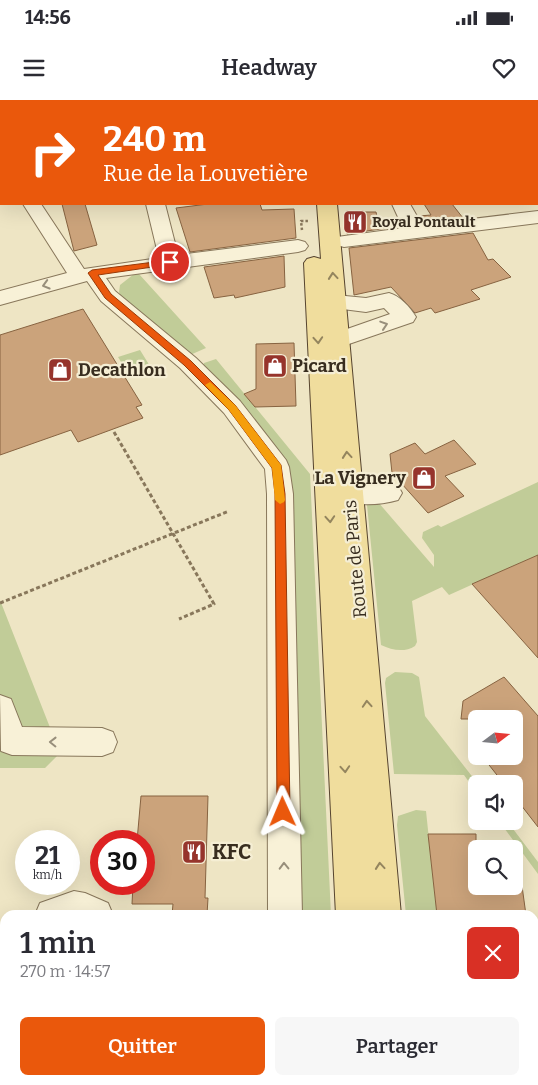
<!DOCTYPE html>
<html lang="fr">
<head>
<meta charset="utf-8">
<style>
  :root { --surface:#fff; --page:#f7f7f7; --text:#2b2b33; --muted:#7c7c81; --accent:#ea580c }
  body { margin:0; font-family:Bitter,serif; background:var(--page); color:var(--text); height:100vh; display:flex; flex-direction:column; font-size:19px; white-space:nowrap }
  * { box-sizing:border-box; margin:0 }
  p { font-size:16px; color:var(--muted) }
  .icon { flex:none; width:28px; height:28px; fill:none; stroke:currentColor; stroke-width:2; stroke-linecap:round; stroke-linejoin:round }
  .map { position:relative; flex:1; overflow:hidden }
  .sheet { position:absolute; left:0px; top:810px; width:539px; height:175px; display:flex; flex-direction:column; background:var(--surface); border-radius:15px 15px 0 0; box-shadow:0 5px 20px #0002 }
  .sheet>* { flex:none }
  .guide { position:absolute; left:0px; top:0px; width:539px; height:105px; box-shadow:0 5px 20px #0002; background:#ea580c; color:#fff; overflow:hidden }
  .needle { width:32px; rotate:74deg }
  .buttons { position:absolute; left:468px; top:610px; display:grid; gap:10px }
  .buttons a { display:grid; place-items:center; width:55px; height:55px; border-radius:8px; background:var(--surface); box-shadow:0 5px 20px #0002; font-size:25px }
  .speed { position:absolute; left:15px; top:730px; display:flex; gap:10px; font-size:25px; font-weight:700; text-align:center }
  .speed>* { display:grid; place-content:center; width:65px; height:65px; border-radius:50%; background:var(--surface); box-shadow:0 5px 20px #0002; line-height:1 }
  .speed small { font-size:12px; font-weight:400 }
  .speed .limit { border:8px solid #d22; background:#fff; color:#111 }
  .pin { position:absolute; display:grid; place-items:center; width:42px; height:42px; color:#fff; margin:-21px; border:2px solid #fff; border-radius:50%; box-shadow:0 1px 5px #0007 }
  .me { position:absolute; width:55px; margin:-28px; rotate:359deg; stroke-linejoin:round; filter:drop-shadow(0 0 4px #0008) }
  .turn { display:flex; align-items:center; gap:18px; height:105px; padding:0 20px; font-size:22px }
  .turn .icon { width:65px; height:65px; stroke-width:2.5 }
  .turn b { display:block; font-size:35px; line-height:42px }
  .round { display:grid; place-items:center; flex:none; width:52px; height:52px; border-radius:8px; background:var(--page) }
  .overview { display:flex; align-items:center; justify-content:space-between; height:85px; padding:0 20px }
  h1 { font-size:30px; font-weight:600; line-height:38px }
  .action { display:flex; gap:10px; margin-top:auto; padding:10px 20px }
  .action a { flex:1; height:58px; border-radius:8px; background:var(--accent); color:#fff; font-size:20px; font-weight:600; line-height:58px; text-align:center }
  .action a+a { background:var(--page); color:var(--text) }
  .status { display:flex; justify-content:space-between; align-items:center; height:35px; padding:0 25px; background:var(--surface); direction:ltr }
  .status svg { height:14px; fill:currentColor }
  header { display:flex; justify-content:space-between; align-items:center; height:65px; padding:0 20px; background:var(--surface); font-size:22px; font-weight:600 }
  .map>svg:first-child { display:block }
  .green { fill:#c1cc98 }
  .building { fill:#cba37b; stroke:#876341 }
  .lines { fill:none; stroke-linecap:round; stroke-linejoin:round }
  .minor-casing { stroke:#88775b; stroke-width:2 }
  .major-casing { stroke:#56442f; stroke-width:2 }
  .path-far2 { stroke:#88775b; stroke-width:2.5; stroke-dasharray:2.5 2; stroke-linecap:butt }
  .path-far1 { stroke:#88775b; stroke-width:3; stroke-dasharray:4 2.5; stroke-linecap:butt }
  .path { stroke:#88775b; stroke-width:4; stroke-dasharray:4.5 3; stroke-linecap:butt }
  .minor { fill:#f8f1d7; fill-rule:evenodd }
  .major { fill:#f0dd9d; fill-rule:evenodd }
  .oneway { stroke:#94855e }
  .oneway2 { stroke:#988f7b }
  .route { fill:#ea580c; stroke:#983908 }
  .slow { fill:#f59e0b }
  .labels { text-anchor:middle; stroke-width:4.5; stroke-linejoin:round; paint-order:stroke }
  .far-poi-label { font-size:15px; font-weight:bold; fill:#382d1f; stroke:#f5eed4; text-anchor:start }
  .poi-label { font-size:18px; font-weight:bold; fill:#382d1f; stroke:#f5eed4; text-anchor:start }
  .street-label { font-size:18px; fill:#382d1f; stroke:#f5eed4 }
  .near-poi-label { font-size:21px; font-weight:bold; fill:#382d1f; stroke:#f5eed4; text-anchor:start }
</style>
</head>
<body>
<div class="status"><b>14:56</b><svg viewBox="0 0 49 12"><path d="M0 12V9h3v3zM5 12V6h3v6zM10 12V3h3v9zM15 12V0h3v12zM26 1h20v11H26zM47 4h2v5h-2z"/></svg></div>
<header><svg class="icon" aria-label="menu" viewBox="0 0 24 24"><path d="M4 6h16M4 12h16M4 18h16"/></svg>Headway<svg class="icon" aria-label="heart" viewBox="0 0 24 24"><path d="M12 20l-8-8c-3-5 5-10 8-4 3-6 11-1 8 4z"/></svg></header>
<div class="map">
<svg width="538" height="985" viewBox="0 0 538 985">
  <rect width="100%" height="100%" fill="#eee5c4"/>
  <path class="green" d="M134,174h5l67,74 -16,7 -69,-58 -2,-5 1,-7z
    M140,250l13,21 -22,7 -13,-21z
    M216,259l94,115 21,441h-30l-9,-406 -89,-142 1,-4z
    M538,382v73l-89,40 -7,-8 -30,14 5,41 -2,4c-11,7 -23,4 -34,-1l-14,-140 11,-3 56,65v-12l-12,-17 1,-6 15,-7 3,2z
    M0,500l60,153 -15,15h-45z
    M395,572l17,1 7,4 6,39 53,68 -2,8 -12,-17 -70,-1 -9,-91 1,-5z
    M416,710l10,1 11,104h-31l-9,-90 1,-9z
    M499,721h8l31,41v12z"/>
  <path class="building" d="M62,104h23l12,41 -23,6z
    M208,104h52l2,6 32,-1 2,29 -106,14 -14,-44z
    M424,104h28l11,14 -40,5 -4,-7 12,-1z
    M345,112h31l2,9 19,-2 3,7 -53,8z
    M473,133l15,27 5,-1 18,18 -40,13 9,9 -45,14 -4,-5 -16,5 -24,-26 -37,8 -5,-47z
    M284,156l1,31 -50,11 -1,-3 -20,3 -10,-31z
    M83,209l59,96 -6,2 7,11 -65,24 -7,-12 -71,25v-120z
    M294,243l2,63 -41,1 -11,-13 12,-5v-45z
    M454,340l22,24 -31,12 19,20 -36,17 -27,-30 -2,-10h-7l-2,-19 25,-11 10,11z
    M538,455v103l-66,-74z
    M504,577l34,39v111l-24,-31v-12h-10l-22,-28h32v-37h-53l2,-18z
    M141,696h67l-3,102h3l-1,17h-35l1,-11h-41l1,-20h11v-43h-7z
    M428,734h48v52h46l4,29h-89z"/>
  <g class="lines">
    <defs>
      <path id="minor" d="M333,0h16v1h-16z
        M0,23h1v10h-1z
        M0,77h1v12h-1z
        M23,104h18l43,65 75,-11 -13,-54h19l13,51 120,-15 7,2 3,4 -3,4 -7,2 -192,26 9,13 81,67 44,43 46,59 3,7 4,27 9,421h-34l-1,-421 -2,-25 -41,-56 -44,-45 -79,-67 -14,-20 -87,24v-14l67,-18z
        M392,104h18l12,21 116,-14v12l-194,24 -7,-2 -3,-4 3,-4 66,-9z
        M389,193c11,3 21,14 27,24l-3,5 -67,23 -8,2 -8,-2 -3,-5 3,-5 60,-21 -6,-6 -18,4 -39,-5 -3,-5 3,-5 8,-2 31,3z
        M389,383l9,3 4,7 -4,7c-17,5 -40,6 -57,1l-4,-7 4,-7 9,-3z
        M0,595l11,4 11,28 80,1 11,4 4,10 -4,10 -11,4 -90,-1 -11,-4z
        M74,791l11,2 23,10 5,12h-78l5,-12z
        M35,980h38l2,5h-38z
        M267,980h38l-1,5h-38z"/>
      <path id="major" d="M311,0h16v1h-16z
        M317,104h20l64,711h-65l-32,-652 3,-4 7,-2 7,2z
        M341,980h38v5h-38z
        M382,980h38l1,5h-38z"/>
    </defs>
    <use href="#minor" class="minor-casing"/>
    <use href="#major" class="major-casing"/>
    <path class="path-far2" d="M302,130l-1,-9h7"/>
    <path class="path-far1" d="M114,332l100,172 -35,15
      M0,503l229,-92"/>
    <path class="path" d="M0,872l5,9"/>
    <use href="#minor" class="minor"/>
    <use href="#major" class="major"/>
  </g>
  <defs><path id="oneway-chevron" d="M-2-3.5L2.5 0L-2 3.5" fill="none" stroke-width="1.6" stroke-linecap="round" stroke-linejoin="round" transform="scale(1.25)"/></defs>
  <g class="oneway">
    <use href="#oneway-chevron" transform="translate(333 176) rotate(-95)"/>
    <use href="#oneway-chevron" transform="translate(318 240) rotate(86)"/>
    <use href="#oneway-chevron" transform="translate(347 355) rotate(-95)"/>
    <use href="#oneway-chevron" transform="translate(330 419) rotate(86)"/>
    <use href="#oneway-chevron" transform="translate(367 604) rotate(-94)"/>
    <use href="#oneway-chevron" transform="translate(345 669) rotate(86)"/>
    <use href="#oneway-chevron" transform="translate(380 766) rotate(-95)"/>
  </g>
  <g class="oneway2">
    <use href="#oneway-chevron" transform="translate(46 185) rotate(164)"/>
    <use href="#oneway-chevron" transform="translate(384 225) rotate(-18)"/>
    <use href="#oneway-chevron" transform="translate(53 642) rotate(-179)"/>
    <use href="#oneway-chevron" transform="translate(284 766) rotate(-91)"/>
  </g>
  <path class="route" d="M170,160l4,2 -1,2 -75,11 13,19 80,67 44,44 46,60 4,29 5,318 -2,4 -5,2 -4,-2 -2,-4 -2,-318 -3,-26 -43,-58 -45,-45 -79,-67 -17,-25 4,-3z"/>
  <path class="slow" d="M210,282l25,23 46,60 4,35 -1,2 -4,2 -5,-4 -3,-32 -43,-58 -22,-23 -2,-2z"/>
  <defs>
    <symbol id="restaurant-square" viewBox="-11 -11 22 22"><rect x="-9" y="-9" width="18" height="18" rx="4" fill="#96342c" stroke="#f5eed4"/><path d="M-5-6h1v4h1v-4h1v4h1v-4h1v5L-1.5 .5V6h-2V.5L-5-1ZM5-6V6H3V1.5H1.5Q1.5-4 5-6Z" fill="#fff"/></symbol>
    <symbol id="shop-square" viewBox="-11 -11 22 22"><rect x="-9" y="-9" width="18" height="18" rx="4" fill="#96342c" stroke="#f5eed4"/><path d="M-5-2.5h2.3a2.7 3.5 0 0 1 5.4 0H5L5.5 6h-11ZM-1.5-2.5h3a1.5 2.3 0 0 0-3 0Z" fill="#fff"/></symbol>
  </defs>
  <g fill-rule="evenodd">
    <use href="#restaurant-square" x="341" y="108" width="28" height="28"/>
    <use href="#shop-square" x="261" y="252" width="28" height="28"/>
    <use href="#shop-square" x="46" y="256" width="28" height="28"/>
    <use href="#shop-square" x="410" y="364" width="28" height="28"/>
    <use href="#restaurant-square" x="180" y="738" width="28" height="28"/>
  </g>
  <g class="labels">
    <g class="far-poi-label">
      <text x="372" y="127">Royal Pontault</text>
    </g>
    <g class="poi-label">
      <text x="292" y="272">Picard</text>
      <text x="78" y="276">Decathlon</text>
      <text x="406" y="384" text-anchor="end">La Vignery</text>
    </g>
    <g class="street-label">
      <text transform="translate(355 459) rotate(-95)" y="6">Route de Paris</text>
    </g>
    <g class="near-poi-label">
      <text x="212" y="759">KFC</text>
    </g>
  </g>
</svg>
<div class="buttons">
<a><svg class="needle" viewBox="-14 -14 28 28"><path d="M0-13l5 13h-10z" fill="#e53935"/><path d="M0 13l5-13h-10z" fill="#7c7c81"/></svg></a>
<a><svg class="icon" aria-label="sound" viewBox="0 0 24 24"><path d="M4 9h4l5-4v14l-5-4H4zM17 9q2 3 0 6"/></svg></a>
<a><svg class="icon" aria-label="search" viewBox="0 0 24 24"><circle cx="10" cy="10" r="6"/><path d="M15 15l6 6"/></svg></a>
</div>
<div class="speed"><div>21<small>km/h</small></div><div class="limit">30</div></div>
<div class="pin" style="left:170px;top:162px;background:#d93025"><svg class="icon" aria-label="arrive" viewBox="0 0 24 24"><path d="M6 21V4h12l-3 4 3 4H6"/></svg></div>
<svg class="me" style="left:283px;top:712px" viewBox="-20 -20 40 40"><path d="M0-17L14 15 0 8-14 15z" fill="#ea580c" stroke="#fff" stroke-width="4"/></svg>
<div class="guide">
<div class="turn"><svg class="icon" aria-label="right" viewBox="0 0 24 24"><path d="M7 20v-9h11M14 6l5 5-5 5"/></svg><div><b>240 m</b>Rue de la Louvetière</div></div>
</div>
<section class="sheet">
<div class="overview"><div><h1>1 min</h1><p>270 m · 14:57</p></div><a class="round" style="background:#d93025;color:#fff"><svg class="icon" aria-label="close" viewBox="0 0 24 24"><path d="M6 6l12 12M18 6L6 18"/></svg></a></div>
<div class="action"><a>Quitter</a><a>Partager</a></div>
</section>
</div>
</body>
</html>
